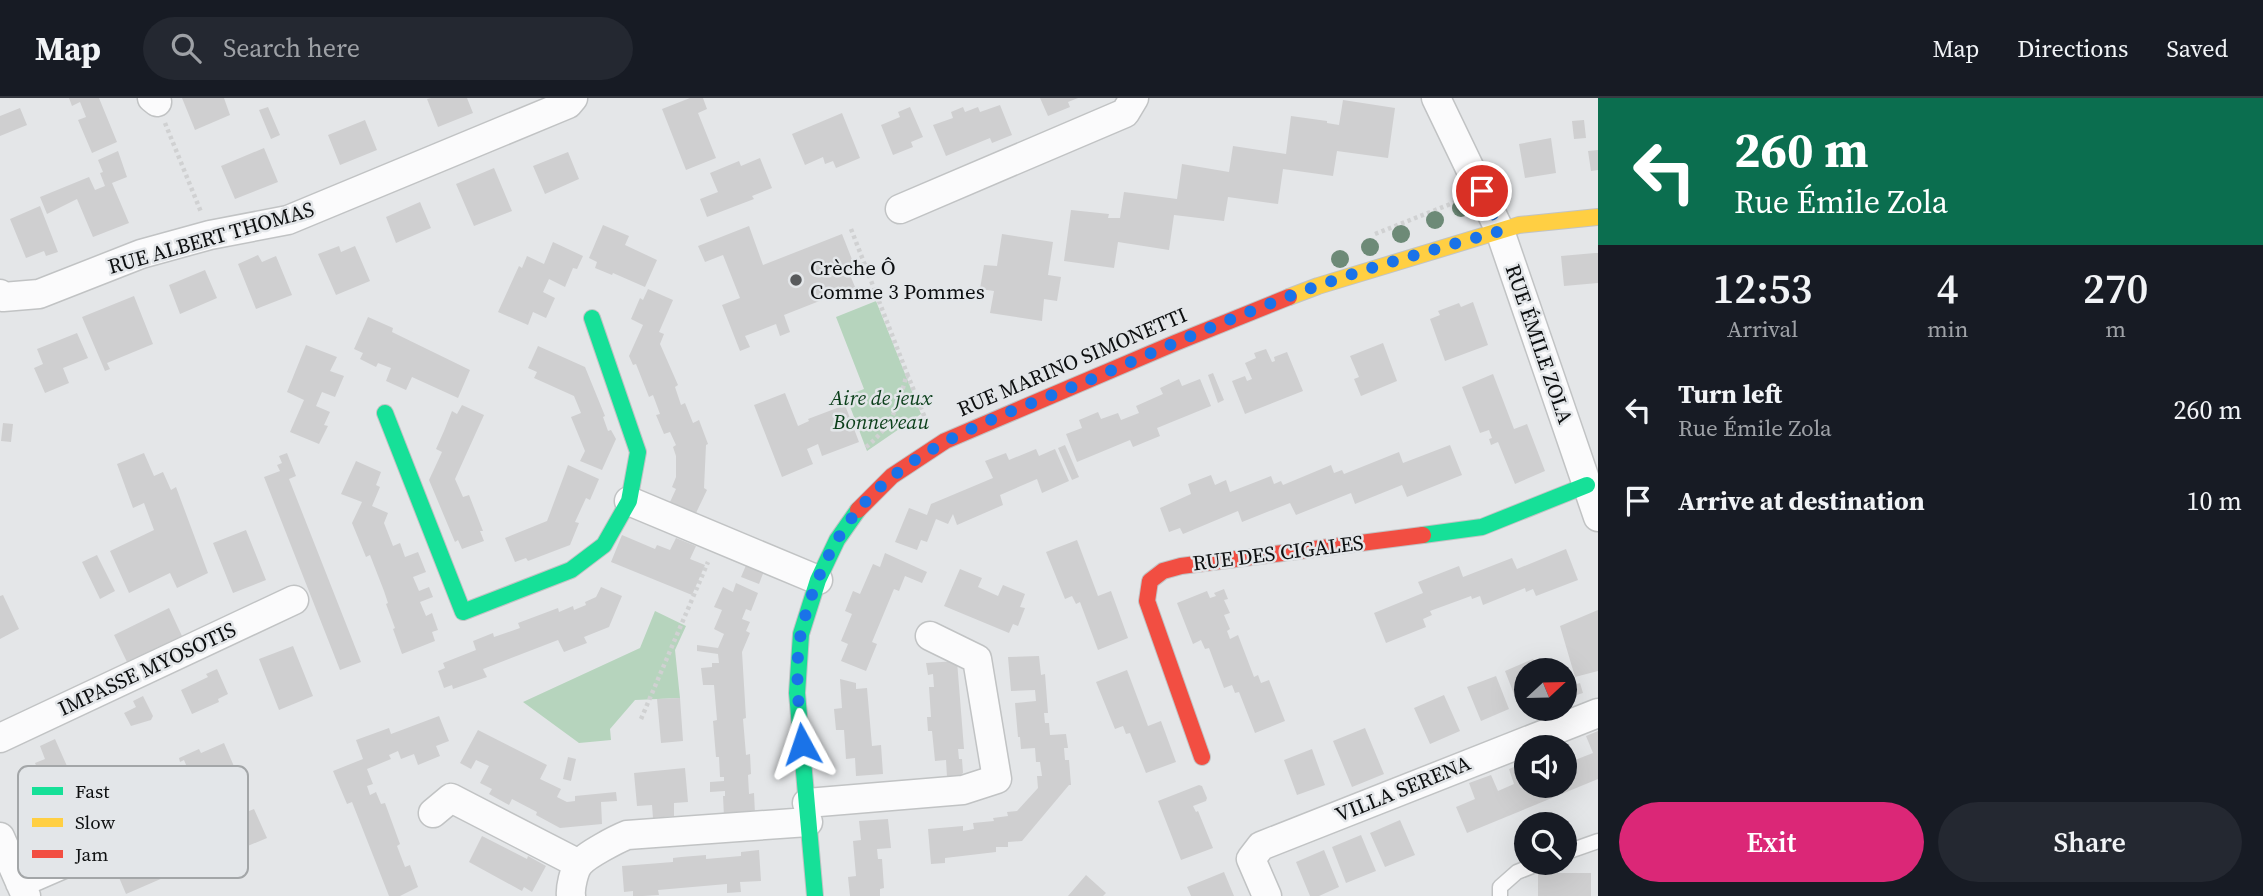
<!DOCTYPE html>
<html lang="en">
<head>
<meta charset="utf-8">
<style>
  :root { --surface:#171b24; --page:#242831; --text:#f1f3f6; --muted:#9ea1a6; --line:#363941; --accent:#db2777 }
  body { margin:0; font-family:"Source Serif 4",serif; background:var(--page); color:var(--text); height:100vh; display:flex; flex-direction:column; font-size:26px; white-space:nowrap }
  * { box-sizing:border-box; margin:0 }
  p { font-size:23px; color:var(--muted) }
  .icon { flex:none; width:38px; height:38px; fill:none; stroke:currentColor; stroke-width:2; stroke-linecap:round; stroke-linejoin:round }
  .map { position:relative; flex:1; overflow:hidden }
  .drawer { display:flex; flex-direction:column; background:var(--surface); width:665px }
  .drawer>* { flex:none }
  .top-card { background:#0b6e4f; color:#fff; overflow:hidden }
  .needle { width:46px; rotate:68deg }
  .buttons { position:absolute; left:1514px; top:560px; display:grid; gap:14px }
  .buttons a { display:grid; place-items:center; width:63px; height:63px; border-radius:50%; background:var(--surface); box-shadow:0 7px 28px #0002; font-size:35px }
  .pin { position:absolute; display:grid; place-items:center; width:60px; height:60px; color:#fff; margin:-30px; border:4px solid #fff; border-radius:50%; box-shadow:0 2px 7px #0007 }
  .me { position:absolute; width:77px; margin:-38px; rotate:355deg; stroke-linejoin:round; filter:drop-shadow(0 0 5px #0008) }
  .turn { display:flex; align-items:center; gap:24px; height:147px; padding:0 21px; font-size:32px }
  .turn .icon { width:91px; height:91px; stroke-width:2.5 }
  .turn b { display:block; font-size:49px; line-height:60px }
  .eta { display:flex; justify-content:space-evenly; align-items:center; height:119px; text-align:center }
  .eta b { font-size:42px; font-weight:600; line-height:49px }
  .cta { display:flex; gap:14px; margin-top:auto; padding:14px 21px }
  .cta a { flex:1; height:80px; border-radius:42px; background:var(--accent); color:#fff; font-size:28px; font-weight:600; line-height:80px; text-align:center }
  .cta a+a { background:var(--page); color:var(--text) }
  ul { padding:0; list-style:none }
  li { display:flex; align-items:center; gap:21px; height:91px; padding:0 21px }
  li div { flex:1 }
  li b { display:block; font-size:26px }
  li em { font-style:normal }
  header { display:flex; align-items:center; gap:42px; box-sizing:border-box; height:98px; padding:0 35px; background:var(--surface); border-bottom:2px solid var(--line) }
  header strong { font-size:33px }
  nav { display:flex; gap:38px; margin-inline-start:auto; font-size:24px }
  .search { width:490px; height:63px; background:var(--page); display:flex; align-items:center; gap:18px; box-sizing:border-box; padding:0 24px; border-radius:38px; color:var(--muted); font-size:26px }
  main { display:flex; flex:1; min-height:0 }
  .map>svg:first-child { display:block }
  .green { fill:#b6d4bd }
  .building { fill:#cfcfd0 }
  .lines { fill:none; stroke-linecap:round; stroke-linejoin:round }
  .lane-casing { stroke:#c1c3c4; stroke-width:17 }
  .street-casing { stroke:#c1c3c4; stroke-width:31 }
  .fast-casing { stroke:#c1c3c4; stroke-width:18 }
  .slow-casing { stroke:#c1c3c4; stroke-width:18 }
  .jam-casing { stroke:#c1c3c4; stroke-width:18 }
  .path { stroke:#d0d1d2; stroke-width:4.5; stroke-dasharray:3.5 3.5; stroke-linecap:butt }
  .lane { stroke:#fbfbfc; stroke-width:14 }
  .street { stroke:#fbfbfc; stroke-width:28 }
  .fast { stroke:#16e098; stroke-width:16 }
  .slow { stroke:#ffcf43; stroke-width:16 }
  .jam { stroke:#f24e42; stroke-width:16 }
  .tree { fill:#6d8a77 }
  .route { stroke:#1a73e8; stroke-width:12; stroke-dasharray:0 21.6 }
  .poi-dot { fill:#585a5c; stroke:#e3e6e9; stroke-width:2.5 }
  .labels { text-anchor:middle; stroke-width:5; stroke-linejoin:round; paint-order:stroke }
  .street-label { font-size:21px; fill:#0d0f10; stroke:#e3e6e9 }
  .poi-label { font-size:21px; fill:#0d0f10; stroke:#e3e6e9; text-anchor:start }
  .park-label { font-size:21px; font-style:italic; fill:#0b3f1a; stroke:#e3e6e9 }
  .key { fill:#e3e6e9; stroke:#a3a6a8; stroke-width:2 }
  .key-label { font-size:19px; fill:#0d0f10 }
</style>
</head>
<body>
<header>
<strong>Map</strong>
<div class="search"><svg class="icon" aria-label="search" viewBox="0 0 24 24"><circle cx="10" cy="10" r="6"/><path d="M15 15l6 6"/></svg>Search here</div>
<nav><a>Map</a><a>Directions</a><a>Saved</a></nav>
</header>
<main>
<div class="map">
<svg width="1598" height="798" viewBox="0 0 1598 798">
  <rect width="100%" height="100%" fill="#e4e6e8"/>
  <path class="green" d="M876,203l45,113 -54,37 -21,-55 18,-7 -28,-72z
    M655,513l31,15 -11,24 5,48 -45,2 -25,29 1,11 -32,3 -56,-41 117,-54z"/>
  <path class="building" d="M69,0h30l18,44 -25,11 -14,-33 8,-3 -6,-15 -8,4z
    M182,0h42l6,17 -35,15z
    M431,0h36l6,15 -35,14 -11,-28z
    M690,0h13l4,11 -9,4 18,45 -30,12 -24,-61z
    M1040,0h38l-10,4 2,5 -22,9z
    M1343,2l52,8 -7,50 -51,-7 -4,25 -50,-7 -5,35 -50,-7 -4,24 -50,-6 -5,35 -51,-8 -4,26 -50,-7 7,-51 38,4 -1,4h12l4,-26 53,7 5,-35 47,8 4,-26 53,8 5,-38 36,5v2l12,2z
    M1000,7l12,30 -20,8 -2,-5 -44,18 -13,-31 20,-7 -2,-6 12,-5 2,5 13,-5 2,5z
    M268,9l12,28 -9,4 -12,-29z
    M910,9l13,30 -12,5 2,5 -20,8 -12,-30 19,-8 -2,-5z
    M20,10l7,17 -27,11v-20z
    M842,15l18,45 -24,10 -3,-7 -8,3 -2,-7 -18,8 -13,-31z
    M365,22l12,30 -37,15 -12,-30z
    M1584,22l2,18 -12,1 -2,-18z
    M1551,40l5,35 -31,5 -6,-34z
    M264,50l14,34 -43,17 -14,-33z
    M1598,52v20l-7,1 -3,-20z
    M118,53l9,26 -15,6 17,40 -36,14 -16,-38 -30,15 -7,-17 49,-20 6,13 10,-4 -5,-13 3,-1 -5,-12z
    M568,54l11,27 -34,15 -12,-28z
    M760,60l12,30 -20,8 2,3 -47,18 -7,-18 18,-7 -8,-19 29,-12 2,5z
    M494,70l18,43 -38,15 -18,-42z
    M420,104l11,26 -35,15 -10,-26z
    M40,108l18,46 -12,4 -2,-5 -18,7 -16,-39z
    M603,127l26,11 -4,9 32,15 -12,27 -32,-14 -1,2 -17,-7 2,-6 -8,-4z
    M749,128l14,39 79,-31 13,33 -7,3 7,17 -71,28 6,17 -10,4 -4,-12 -31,12 5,11 -10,4 -18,-46 18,-7 -17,-43 -18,7 -7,-16z
    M1002,136l51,8 -5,33 13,2 -4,24 -13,-2 -2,22 -52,-8 4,-22 -14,-2 4,-24 13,1z
    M553,144l30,14 -6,13 -4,-1 -8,19 -16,-8 -6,13 12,6 -9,20 -13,-6 -5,13 -30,-13 21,-46 3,2 5,-12 17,8z
    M339,148l2,6 14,-6 15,35 -34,14 -18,-41z
    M1595,155h3v30l-34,3 -3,-30z
    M258,157l4,7 14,-6 16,39 -36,14 -18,-45z
    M205,172l12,28 -37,16 -11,-29z
    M648,191l25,11 -14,32 5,2 -4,10 18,41 -3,2 6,18 4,-2 8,20 6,-3 9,24 -2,1 -2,43 3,2 -11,23 -26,-11 6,-13 -4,-2 4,-10v-21l-3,-9 3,-2 -6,-13 -6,2 -8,-19 4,-1 -7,-19 -4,2 -13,-33 -3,1 -4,-9 14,-31 -12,-6 9,-21 3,2z
    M134,198l19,48 -46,19 3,6 -5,2 -23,-54z
    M1473,204l15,43 -43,16 -15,-42 10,-4 -2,-4 21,-8 2,4z
    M368,219l25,11 -1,4 78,38 -12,28 -46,-21 -6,13 -20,-9 5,-13 -13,-5 -2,4 -16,-8 3,-6 -9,-4z
    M77,235l11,25 -25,10 6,15 -24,10 -11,-25 9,-4 -6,-15z
    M1383,245l14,38 -36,15 -7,-17 5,-2 -9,-21z
    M306,247l31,12 -7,14 14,5 -9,21 -13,-5 -6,14 14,6 -6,13 4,1 -9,18 -29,-12 14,-32 -17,-8z
    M538,248l47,21 20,49 -2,1 5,14 3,-1 5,9 -14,31 -22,-9 5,-10 -14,-34 10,-4 -7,-17 -40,-18 3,-6 -9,-4z
    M1266,251l6,13 3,-1 -1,-4 13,-5 16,39 -58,23 -13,-33 13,-5 2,5 5,-2 -7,-16 11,-5 -2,-5z
    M1213,275l11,27 -6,3 -10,-28z
    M1493,276l21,55 13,-5 18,47 -30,13 -17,-42 -7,3 -2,-6 3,-1 -3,-8 -9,3 -18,-46z
    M1179,281l3,7 18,-7 11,27 -54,22 3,8 -27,11 -3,-7 -53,22 -11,-28 16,-6 -3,-8 19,-8 3,7 17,-6 3,7 18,-7 -3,-7 27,-12 -3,-6z
    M785,295l13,33 11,-5 -1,-2 37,-14 14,37 -37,14 -4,-12 -11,5 6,15 -31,13 -28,-72z
    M462,307l22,10 -29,64 8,18 6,-2 14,36h-3l4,10 -22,8 -4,-9 -3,2 -26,-62 13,-28 -6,-3 8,-18 8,-20 5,3z
    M3,325l10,1 -2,18 -10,-1z
    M1065,347l14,32 -7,3 -14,-32z
    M1450,347l12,30 -55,22 -5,-12 -47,19 -4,-11 -55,22 -6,-12 -48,19 -4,-11 -55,23 -3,-6 -11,4 -9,-24 31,-14 -3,-10 23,-9 4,10 11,-5 4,12 41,-16 3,8 7,-3 2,4 48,-20 3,8 8,-3 2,4 55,-22 4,11z
    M1036,351l3,7 16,-7 14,32 -27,12 -5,-14 -37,16 3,10 -46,20 -4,-11 -5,10 -12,-5 -9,23 -6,-2 -4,10 -22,-8 14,-34 18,7 4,-11 62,-26 -8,-17 21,-8 3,7z
    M144,355l10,23 9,-4 8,18 5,-3 32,86 -31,15 -7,-15 -41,20 -19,-42 44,-21 -10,-27 -11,5 -16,-44z
    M287,355l9,23 -7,3 72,183 -21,8 -76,-193 16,-6 -3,-6 5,-2 -3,-7z
    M356,363l25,11 -5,13 4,2 -8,19 16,7 -4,10 9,23 7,-3 5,14 13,-5 8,20 -13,5 6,14 10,-4 4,10 -13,5 6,14 6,-3 6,17 -6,2 3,9 -33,13 -9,-25 2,-1 -9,-24 2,-1 -4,-12 -14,-36 -4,2 -14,-34 10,-21 -21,-8z
    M568,367l31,14 -9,21 -4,-2 -11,24 4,1 -9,22 -42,16 -2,-3 -11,4 -10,-24 42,-17z
    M246,432l20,50 -33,13 -20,-50z
    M622,437l33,14 2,-4 13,5 6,-12 20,8 -6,13 15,6 -13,30 -81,-33z
    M1077,442l21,56 13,-5 17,47 -30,12 -18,-48 -4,2 -4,-8 -7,3 -19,-47z
    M1566,451l12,31 -42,16 -3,-7 -7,3 -1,-4 -42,17 -3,-9 -8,3 -1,-3 -41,15 2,4 -9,4 3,8 -40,16 -12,-30 49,-20 -5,-11 41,-16 4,11 49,-19 5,11z
    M885,455l42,19 -5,11 -17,-7 -6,15 -5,-2 -22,53 5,2 -11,27 -25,-10 7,-17 -7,-3 11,-27 -7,-3 8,-20 7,3 13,-30 7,3z
    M97,457l18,36 -15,8 -18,-37z
    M747,465l17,8 -5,13 -18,-7z
    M960,471l22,9 -4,9 20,9 5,-11 22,9 -5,13 5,1 -7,18 -5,-2 -4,9 -65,-27z
    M736,485l22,10 -7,18 -5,-2 -4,10 8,3 -4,9 4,2 -8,19 4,66 -3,1 3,36 4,-1 1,20 -3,1 1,19 5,-1 1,21 -31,3 -1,-21h2v-5l-15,1v-10l14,-1v-4h-4l-1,-20h-3l-3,-36 4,-1 -3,-35h-11l-2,-17 11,-1v-4h7l-1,-9 -21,-3v-6l21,3 6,-14 -10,-5 8,-19 -8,-3 9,-20 10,5z
    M601,489l21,9 -13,31 -25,10 3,6 -23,9 -6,-12 -75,29 4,8 -34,12 -1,-4 -8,3 -6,-17 7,-3 -2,-5 33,-13 -3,-9 20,-8 1,4 26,-9 -2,-5 40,-15 1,4 14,-6 1,4 12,-5 -1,-3 11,-5z
    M1224,491l4,10 -4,1 6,13 -6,2 6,14 -3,2 3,8 8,-4 16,42 4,-2 3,8 8,-3 16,41 -30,12 -16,-41 -4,1 -3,-8 -8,3 -15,-40 -4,1 -4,-9 -8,4 -16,-41 30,-12 3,7 6,-2 -2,-3z
    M3,497l16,34 -19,10v-43z
    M169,510l13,28 -55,26 -13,-27z
    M1598,512v61l-23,6 -15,-51z
    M293,548l20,50 -34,14 -20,-51z
    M1039,558l2,19 4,-1 3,39h-4l1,10h4l1,12 16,-1 2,14h-4l1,12h4l2,25h-2l-47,56 -14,1v5h-12v5l-51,6v5l-14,1 -3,-35 35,-3v5l11,-2 -1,-6 21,-2 -1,-3 15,-2 -1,-4 10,-1 21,-23 -1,-12h5l-2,-14h-4l-1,-14 -14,1 -1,-12h-2l-3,-34 21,-2 -1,-11 -24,1 -3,-34z
    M1533,561l5,11h-12v34l-7,3 -14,-36z
    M957,563l7,88h-6l1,10h3l1,14 -3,3 -13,1 -1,-17 -11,1 -3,-30h-4l-1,-14h4l-2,-30h5l-1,-13 -5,1 -2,-12z
    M217,571l11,25 -10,5 1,3 -27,12 -11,-24 27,-13 -2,-3z
    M1127,572l21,56 13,-5 15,41 -30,11 -16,-40 -4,1 -3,-8 -8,3 -19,-47z
    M1496,578l13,33 -28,12 -14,-34z
    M840,581l16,4v6l11,-1 5,58 9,-1 2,29 -27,2 -1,-18 -9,1 -2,-29h-8l-2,-21 8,-1z
    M1580,585l3,10 -16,5 -3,-10z
    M1444,597l16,36 -30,13 -16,-36z
    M143,598l10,20 -2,4 -20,6 -7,-13 12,-6 -3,-6z
    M680,600l3,43 -22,2 -4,-44z
    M439,618l10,25 -13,5 4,10 -22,9 -4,-11 -13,5 -3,-8 -9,4 2,4 -24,10 6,15 -6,2 3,9 6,-3 5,12 4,-1 15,41 -3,2 8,21 5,-2 8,22 -18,9h-11l-37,-94 -5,2 -14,-33 30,-12 -7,-19 33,-12 2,6z
    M1365,630l19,46 -32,13 -19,-46z
    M478,632l69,35 -7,14 21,10 -4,8 10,5 8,-1v-5l41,-4 1,9 -16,1 1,22 -42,4 -24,-13 1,-3 -25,-13 -3,6 -20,-11 3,-5 -12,-6 9,-17 -13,-6 -5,9 -11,-6z
    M1598,633v48l-131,54 -11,-26 19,-8 -6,-16 22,-8 7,16 16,-7 -5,-15 17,-7v24h38v-40l5,-2 6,16 18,-7 -7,-17z
    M55,641l35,79 -26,12 -29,-67 10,-4 -5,-13z
    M224,645l12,28 -40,18 -12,-29 -4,2 -1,-4 20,-9 2,4z
    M1312,651l13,36 -28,10 -13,-35z
    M568,659l8,2 -5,22 -8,-2z
    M685,670l3,34 -14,1v13l-21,2 -1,-13 -15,1 -3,-33z
    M1199,687l3,1 5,12 -1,3 -13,5 3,6 2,-1 15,37 -32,12 -23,-59z
    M254,711l13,29 -60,25 -12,-30z
    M888,721l3,29 -14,1 1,10h4l2,29 -4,1v7h-30l-2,-19 8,-1 -3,-35 8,-1 -2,-19z
    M1400,722l15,35 -30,12 -15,-34z
    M1361,737l15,36 -30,12 -14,-36z
    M482,738l45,23 1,-3 18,10 -14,26 -8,-5 -2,4 -53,-29z
    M175,745l11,25 -60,26 -11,-26 2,-2 -2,-4 14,-5 2,4 3,-2 1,3 11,-4 -2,-4z
    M759,752l2,31 -21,1 1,10 -14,1v-9l-69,6 1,5 -16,1h-10v-5l-9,1 -2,-26 51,-4v-4l8,-1 25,-2v4l35,-3v-4z
    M1324,752l15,37 -20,9h-9l-14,-34z
    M1224,774l10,24h-43l-4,-9z
    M1538,775h53v23h-53z
    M1086,777l20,18 -3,3h-35z"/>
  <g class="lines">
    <defs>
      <path id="lane" d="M1564,755l34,-12
        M1500,798v-9l17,-15 23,-9"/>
      <path id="street" d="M152,0l5,4
        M1436,0l64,133 98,286
        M900,111l225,-96 9,-15
        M0,196l3,3 36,-3 102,-40 69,-19 78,-15 280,-116 5,-6
        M629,403l189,79
        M0,640l294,-138
        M807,705l156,-13 34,-11 -20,-120 -47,-23
        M433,715l18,-15 128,66
        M0,739l26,59
        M20,785l154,-67
        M571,798c-1,-8 3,-26 8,-32 7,-9 38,-25 48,-29l181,-13
        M1267,798l-16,-37 10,-13 337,-133"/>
      <path id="fast" d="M385,315l78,199 108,-42 33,-25 25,-44 9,-49 -46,-134
        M1423,437l59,-8 105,-42
        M815,798l-18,-203 4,-59 17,-54 19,-40 21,-30"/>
      <path id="slow" d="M1289,199l29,-11 201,-61 79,-8"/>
      <path id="jam" d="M858,412l34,-34 53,-35 230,-98 114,-46
        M1202,659l-55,-156 3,-20 13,-10 18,-5 242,-31"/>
    </defs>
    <use href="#lane" class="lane-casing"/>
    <use href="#street" class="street-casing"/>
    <use href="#fast" class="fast-casing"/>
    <use href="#slow" class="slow-casing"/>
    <use href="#jam" class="jam-casing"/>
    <path class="path" d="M165,25l36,89
      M851,131l57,147
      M1375,136l83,-33
      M906,279l2,-1 17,42
      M866,349c25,-20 32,-40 40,-70
      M641,621l67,-157"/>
    <use href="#lane" class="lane"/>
    <use href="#street" class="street"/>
    <use href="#fast" class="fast"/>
    <use href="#slow" class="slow"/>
    <use href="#jam" class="jam"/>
  </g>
  <g class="tree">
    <circle cx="1461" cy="110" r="9"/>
    <circle cx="1435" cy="122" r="9"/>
    <circle cx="1401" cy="136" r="9"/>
    <circle cx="1370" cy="149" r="9"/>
    <circle cx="1340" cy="161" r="9"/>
  </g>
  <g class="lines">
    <path class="route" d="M802,646c-3,-35 -8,-77 -1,-111 9,-41 30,-92 58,-124 58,-68 148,-95 228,-128 76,-33 152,-67 230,-95 60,-21 122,-38 183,-55l-18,-40"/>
  </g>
  <circle class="poi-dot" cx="796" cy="182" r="7"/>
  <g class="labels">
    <g class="street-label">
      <text transform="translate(211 140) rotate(-16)" y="7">RUE ALBERT THOMAS</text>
      <text transform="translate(1539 246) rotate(71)" y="7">RUE ÉMILE ZOLA</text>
      <text transform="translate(1072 264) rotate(-23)" y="7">RUE MARINO SIMONETTI</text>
      <text transform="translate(1278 455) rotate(-7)" y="7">RUE DES CIGALES</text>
      <text transform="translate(147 571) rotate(-25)" y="7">IMPASSE MYOSOTIS</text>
      <text transform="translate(1403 691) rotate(-22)" y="7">VILLA SERENA</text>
    </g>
    <g class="poi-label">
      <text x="810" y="177">Crèche Ô<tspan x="810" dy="24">Comme 3 Pommes</tspan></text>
    </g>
    <g class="park-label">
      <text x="881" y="307">Aire de jeux<tspan x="881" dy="24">Bonneveau</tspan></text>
    </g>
  </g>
  <rect x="18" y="668" width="230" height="112" rx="10" class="key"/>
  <rect x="32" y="689" width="31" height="8" fill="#16e098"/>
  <rect x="32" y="720" width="31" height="9" fill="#ffcf43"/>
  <rect x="32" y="752" width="31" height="8" fill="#f24e42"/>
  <g class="key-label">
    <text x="75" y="700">Fast</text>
    <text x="75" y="731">Slow</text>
    <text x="75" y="763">Jam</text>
  </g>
</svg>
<div class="buttons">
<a><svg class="needle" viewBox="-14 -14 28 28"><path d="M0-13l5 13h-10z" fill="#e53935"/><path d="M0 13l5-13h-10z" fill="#9ea1a6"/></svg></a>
<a><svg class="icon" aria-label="sound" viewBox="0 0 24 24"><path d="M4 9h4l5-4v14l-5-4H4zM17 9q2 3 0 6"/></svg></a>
<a><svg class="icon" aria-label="search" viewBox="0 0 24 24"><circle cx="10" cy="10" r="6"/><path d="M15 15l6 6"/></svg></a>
</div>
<div class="pin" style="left:1482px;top:93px;background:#d93025"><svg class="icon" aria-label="arrive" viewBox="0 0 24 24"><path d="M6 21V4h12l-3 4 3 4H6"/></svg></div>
<svg class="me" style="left:802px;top:646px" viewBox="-20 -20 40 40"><path d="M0-17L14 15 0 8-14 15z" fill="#1a73e8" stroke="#fff" stroke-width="4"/></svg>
</div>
<section class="drawer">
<div class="top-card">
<div class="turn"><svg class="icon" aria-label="left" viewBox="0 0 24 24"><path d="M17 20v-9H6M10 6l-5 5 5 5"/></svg><div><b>260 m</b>Rue Émile Zola</div></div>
</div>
<div class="eta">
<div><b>12:53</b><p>Arrival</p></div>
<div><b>4</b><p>min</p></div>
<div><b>270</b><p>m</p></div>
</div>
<ul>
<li><svg class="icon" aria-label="left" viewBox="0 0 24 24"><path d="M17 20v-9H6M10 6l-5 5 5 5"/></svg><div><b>Turn left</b><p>Rue Émile Zola</p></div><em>260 m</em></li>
<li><svg class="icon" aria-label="arrive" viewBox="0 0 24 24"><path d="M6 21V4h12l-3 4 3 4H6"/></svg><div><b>Arrive at destination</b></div><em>10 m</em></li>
</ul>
<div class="cta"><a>Exit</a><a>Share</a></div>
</section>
</main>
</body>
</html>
